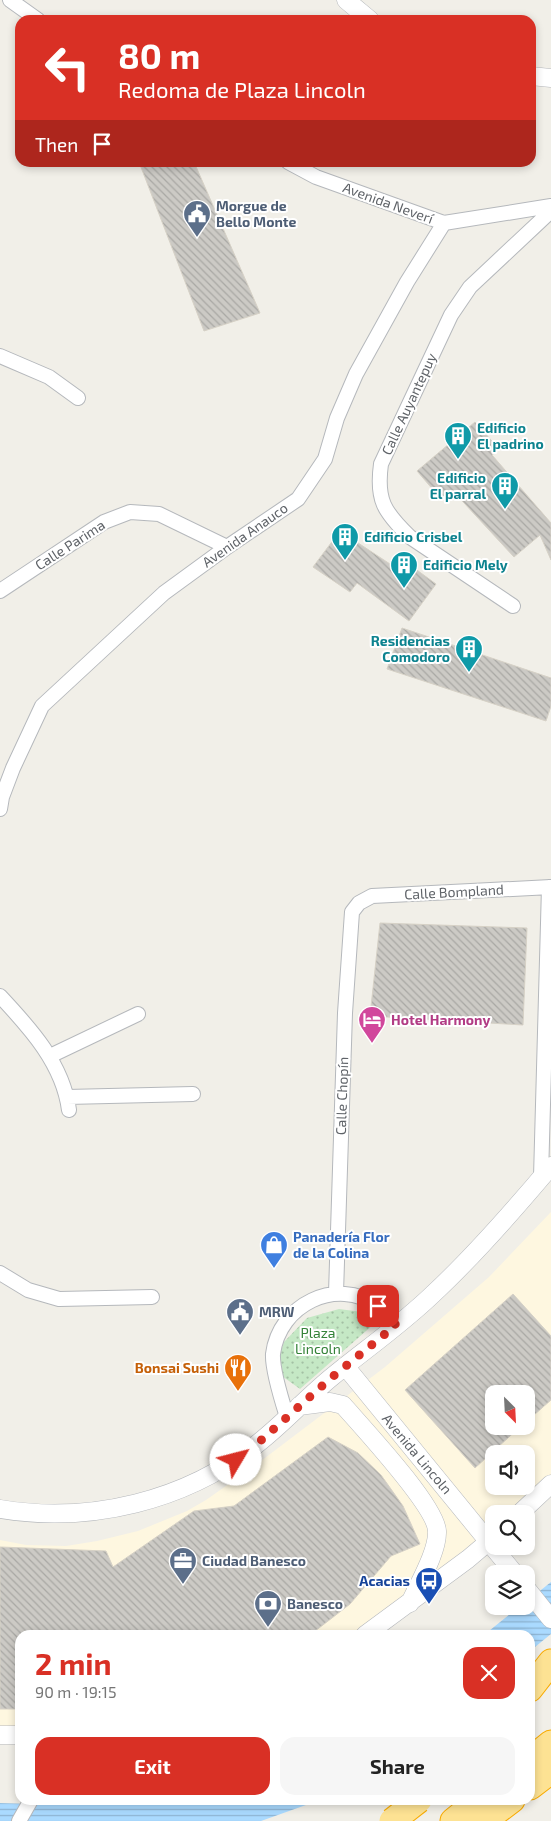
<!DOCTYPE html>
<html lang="en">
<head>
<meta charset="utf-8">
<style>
  :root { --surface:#fff; --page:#f6f6f6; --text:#222; --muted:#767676; --accent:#d93025 }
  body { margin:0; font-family:"Exo 2",sans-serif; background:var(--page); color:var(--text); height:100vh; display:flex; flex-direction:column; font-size:19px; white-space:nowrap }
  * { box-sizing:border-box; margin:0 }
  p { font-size:16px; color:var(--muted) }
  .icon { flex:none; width:28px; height:28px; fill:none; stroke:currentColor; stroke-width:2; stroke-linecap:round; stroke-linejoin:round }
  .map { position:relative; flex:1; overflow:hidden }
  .drawer { position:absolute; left:15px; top:1630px; width:520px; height:175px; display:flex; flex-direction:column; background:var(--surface); border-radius:15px; box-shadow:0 2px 8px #0003 }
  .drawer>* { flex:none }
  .hud { position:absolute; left:15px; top:15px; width:521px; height:152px; border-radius:15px; box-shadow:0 2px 8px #0003; background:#d93025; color:#fff; overflow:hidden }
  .needle { width:32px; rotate:156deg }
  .fabs { position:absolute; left:485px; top:1385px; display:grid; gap:10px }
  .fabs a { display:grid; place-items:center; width:50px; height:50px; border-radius:10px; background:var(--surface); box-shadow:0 2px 8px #0003; font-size:25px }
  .pin { position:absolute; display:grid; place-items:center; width:42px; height:42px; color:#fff; margin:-21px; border-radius:10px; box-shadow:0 2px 8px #0006 }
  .me { position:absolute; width:55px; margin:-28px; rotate:53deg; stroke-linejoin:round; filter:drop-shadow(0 0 4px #0008) }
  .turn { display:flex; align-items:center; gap:18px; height:105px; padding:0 20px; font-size:22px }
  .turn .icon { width:65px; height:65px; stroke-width:2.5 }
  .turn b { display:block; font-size:35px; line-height:42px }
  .then { display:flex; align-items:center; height:48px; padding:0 20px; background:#0003; gap:10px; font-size:19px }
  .round { display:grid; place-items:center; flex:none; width:52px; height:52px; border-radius:15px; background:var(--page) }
  .headline { display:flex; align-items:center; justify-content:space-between; height:85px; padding:0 20px }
  h1 { font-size:30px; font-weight:700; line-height:38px; color:var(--accent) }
  .button { display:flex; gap:10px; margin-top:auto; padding:10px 20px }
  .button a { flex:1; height:58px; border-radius:15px; background:var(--accent); color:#fff; font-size:20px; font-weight:700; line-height:58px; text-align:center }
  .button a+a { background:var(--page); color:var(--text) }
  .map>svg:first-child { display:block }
  .commercial { fill:#fef7e0; fill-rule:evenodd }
  .grass { fill:url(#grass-dots) }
  .water { fill:url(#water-rules) }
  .building { fill:url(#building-back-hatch); stroke:#d6d1c6 }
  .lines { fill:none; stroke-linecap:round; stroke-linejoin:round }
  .minor-casing { stroke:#b5b8bc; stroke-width:16 }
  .tertiary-casing { stroke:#b5b8bc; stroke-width:19 }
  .motorway-casing { stroke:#f9ab00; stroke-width:27 }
  .minor { stroke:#fff; stroke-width:14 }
  .tertiary { stroke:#fff; stroke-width:18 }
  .motorway { stroke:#fde293; stroke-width:25 }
  .motorway-bridge-casing { stroke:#f9ab00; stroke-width:27; stroke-linecap:butt }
  .motorway-bridge { stroke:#fde293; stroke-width:25 }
  .route { stroke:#d93025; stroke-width:9; stroke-dasharray:0 16.2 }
  .labels { text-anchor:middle; stroke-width:4; stroke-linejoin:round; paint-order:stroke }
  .street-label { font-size:14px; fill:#5f6368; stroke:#fff }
  .service-label { font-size:14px; font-weight:bold; fill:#4e5e75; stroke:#fff; text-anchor:start }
  .culture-label { font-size:14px; font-weight:bold; fill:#0d838f; stroke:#fff; text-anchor:start }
  .hotel-label { font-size:14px; font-weight:bold; fill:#b23c85; stroke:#fff; text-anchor:start }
  .shop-label { font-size:14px; font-weight:bold; fill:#366cbe; stroke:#fff; text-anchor:start }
  .park-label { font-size:14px; fill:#348238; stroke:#fff }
  .food-label { font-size:14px; font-weight:bold; fill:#c56008; stroke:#fff; text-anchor:end }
  .transit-label { font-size:14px; font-weight:bold; fill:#164399; stroke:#fff; text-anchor:end }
</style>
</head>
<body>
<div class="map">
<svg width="551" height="1821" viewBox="0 0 551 1821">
  <defs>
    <pattern id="grass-dots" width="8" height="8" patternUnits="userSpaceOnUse" patternTransform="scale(1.25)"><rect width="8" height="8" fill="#c5e8c5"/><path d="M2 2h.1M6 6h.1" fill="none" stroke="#a3c0a4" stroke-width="1.8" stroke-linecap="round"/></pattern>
    <pattern id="water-rules" width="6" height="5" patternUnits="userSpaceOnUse" patternTransform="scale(1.25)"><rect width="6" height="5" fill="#aadaff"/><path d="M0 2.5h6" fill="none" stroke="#8eb4d2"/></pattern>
    <pattern id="building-back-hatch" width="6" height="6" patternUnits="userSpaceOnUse" patternTransform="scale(1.25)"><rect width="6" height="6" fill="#cccac5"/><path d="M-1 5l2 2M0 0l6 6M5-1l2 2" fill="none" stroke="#a9a8a4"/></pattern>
  </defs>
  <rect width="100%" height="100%" fill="#f1efe8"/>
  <path class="commercial" d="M551,1212v267l-43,35h-14v12l-136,109h-338v108l-20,1v-204l26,5 40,1 31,-5 41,-10 49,-20 19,-11 47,-33 132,-100 104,-90zM494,1394h32v32h-32zM494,1454h32v32h-32z"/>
  <path class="grass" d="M339,1309l23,3 12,12 -74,65 -18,-13 -3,-19 5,-15 23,-24z"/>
  <path class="water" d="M551,1582v52l-21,17v-16h-46l36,-29h6v-4z
    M106,1800h214l-59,21h-261v-18l66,2z"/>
  <path class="building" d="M139,162h55l66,151 -56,18z
    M475,422l24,27 -7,6 59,68v37l-11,-25 -26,22 -62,-67 -11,9 -24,-28z
    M340,531l53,35 6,-9 37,27 -27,37 -52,-38 -7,9 -37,-25z
    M402,628l149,50v28l-5,15 -159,-52z
    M380,923l147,5 -4,97 -153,-9z
    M513,1294l38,42v64l-25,22v-28h-32v32h27l-46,42 -70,-78z
    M328,1437l30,16 23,22 22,31 17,38 -29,12 -41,48 -40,31h-290v74h-20v-162l106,4 7,16 81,-56 40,-5z"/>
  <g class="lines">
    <defs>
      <path id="minor" d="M10,0l28,20
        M288,162l28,15 128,46 107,-17
        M0,356l49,21 29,21
        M0,591l104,-69 26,-10 29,2 68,33
        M513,606l-103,-69c-26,-25 -34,-37 -29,-73l70,-149 19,-28 81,-76
        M0,809l2,-12 11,-29 29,-62 122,-113 63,-46 71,-48 27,-40 12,-41 19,-44 51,-92 37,-59
        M0,996c30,32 63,68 69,114
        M50,1056l88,-42
        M67,1097l126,-3
        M541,1177l8,-290
        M0,1273l28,17 31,9 93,-2
        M336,1293l9,-280 7,-101 7,-9 13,-7 179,-9
        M287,1417c-5,-16 -15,-47 -14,-63 6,-49 63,-78 105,-48 7,5 13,13 19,19
        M19,1821l12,-21"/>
      <path id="tertiary" d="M346,0l24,20
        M531,76l20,2
        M345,1366l170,208
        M299,1406l31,-4 13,3c20,23 93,101 94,126 1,20 -18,52 -27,72
        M0,1509c90,15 186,-8 257,-65 27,-21 50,-47 76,-68 33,-27 69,-52 100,-82 42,-39 81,-84 118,-128
        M519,1514l32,-30
        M526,1588l25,31
        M365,1635l103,-76 26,-22
        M0,1735h20"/>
      <path id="motorway" d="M530,1689l21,-27
        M530,1760l21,-17
        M530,1787l21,-16
        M453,1821l26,-21
        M484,1821l28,-21"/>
    </defs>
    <use href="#minor" class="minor-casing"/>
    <use href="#tertiary" class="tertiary-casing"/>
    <use href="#motorway" class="motorway-casing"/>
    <use href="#minor" class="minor"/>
    <use href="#tertiary" class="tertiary"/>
    <use href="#motorway" class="motorway"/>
    <defs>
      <path id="motorway-bridge" d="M392,1821l27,-21"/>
    </defs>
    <use href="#motorway-bridge" class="motorway-bridge-casing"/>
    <use href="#motorway-bridge" class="motorway-bridge"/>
  </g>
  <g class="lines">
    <path class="route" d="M236,1460l22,-17 73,-65 65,-53 -18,-19"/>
  </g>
  <defs>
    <symbol id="civic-pin" viewBox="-11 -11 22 30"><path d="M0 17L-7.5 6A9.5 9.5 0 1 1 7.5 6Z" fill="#5c6f8a" stroke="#fff"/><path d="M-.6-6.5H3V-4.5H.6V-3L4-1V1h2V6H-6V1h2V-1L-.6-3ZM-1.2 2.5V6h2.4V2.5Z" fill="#fff"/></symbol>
    <symbol id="building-pin" viewBox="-11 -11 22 30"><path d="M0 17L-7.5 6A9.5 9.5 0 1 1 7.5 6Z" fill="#0f9aa8" stroke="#fff"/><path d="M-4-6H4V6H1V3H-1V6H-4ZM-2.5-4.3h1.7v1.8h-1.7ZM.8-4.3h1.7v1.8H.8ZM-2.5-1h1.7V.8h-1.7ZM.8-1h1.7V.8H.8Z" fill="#fff"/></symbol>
    <symbol id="hotel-pin" viewBox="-11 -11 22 30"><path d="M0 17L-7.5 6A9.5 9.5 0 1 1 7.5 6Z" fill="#d1479c" stroke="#fff"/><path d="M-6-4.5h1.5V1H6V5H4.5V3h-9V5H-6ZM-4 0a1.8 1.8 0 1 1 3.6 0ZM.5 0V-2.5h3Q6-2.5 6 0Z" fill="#fff"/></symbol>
    <symbol id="shop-pin" viewBox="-11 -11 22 30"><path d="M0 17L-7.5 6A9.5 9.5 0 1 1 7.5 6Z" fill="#3f7fe0" stroke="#fff"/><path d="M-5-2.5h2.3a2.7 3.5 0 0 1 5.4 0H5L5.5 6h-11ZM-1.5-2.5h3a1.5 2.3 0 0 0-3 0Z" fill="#fff"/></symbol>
    <symbol id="restaurant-pin" viewBox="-11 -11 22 30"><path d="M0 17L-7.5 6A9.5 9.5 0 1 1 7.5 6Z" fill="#e8710a" stroke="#fff"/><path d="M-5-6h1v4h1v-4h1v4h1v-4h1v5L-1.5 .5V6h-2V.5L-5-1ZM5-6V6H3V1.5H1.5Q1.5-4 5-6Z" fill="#fff"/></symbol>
    <symbol id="office-pin" viewBox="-11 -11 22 30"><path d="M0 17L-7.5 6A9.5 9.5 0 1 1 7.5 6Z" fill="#5c6f8a" stroke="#fff"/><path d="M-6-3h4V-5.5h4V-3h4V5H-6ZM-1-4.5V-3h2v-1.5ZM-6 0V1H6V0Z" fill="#fff"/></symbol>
    <symbol id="bus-pin" viewBox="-11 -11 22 30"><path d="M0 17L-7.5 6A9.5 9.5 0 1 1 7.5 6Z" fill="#1a4fb4" stroke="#fff"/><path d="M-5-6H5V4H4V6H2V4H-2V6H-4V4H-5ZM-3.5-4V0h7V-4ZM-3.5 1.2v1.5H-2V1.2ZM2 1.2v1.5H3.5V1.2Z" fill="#fff"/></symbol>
    <symbol id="bank-pin" viewBox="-11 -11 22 30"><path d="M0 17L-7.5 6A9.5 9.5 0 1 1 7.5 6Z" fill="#5c6f8a" stroke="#fff"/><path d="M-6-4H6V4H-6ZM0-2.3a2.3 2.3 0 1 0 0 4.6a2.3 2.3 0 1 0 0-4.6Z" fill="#fff"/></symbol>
  </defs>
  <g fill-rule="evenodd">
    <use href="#civic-pin" x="181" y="198" width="32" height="43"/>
    <use href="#building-pin" x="442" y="420" width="32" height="43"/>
    <use href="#building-pin" x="489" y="470" width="32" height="43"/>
    <use href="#building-pin" x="329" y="521" width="32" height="43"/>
    <use href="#building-pin" x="388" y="549" width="32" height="43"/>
    <use href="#building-pin" x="453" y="633" width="32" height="43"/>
    <use href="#hotel-pin" x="356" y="1004" width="32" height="43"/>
    <use href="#shop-pin" x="258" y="1229" width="32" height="43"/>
    <use href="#civic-pin" x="224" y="1296" width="32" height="43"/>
    <use href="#restaurant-pin" x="222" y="1352" width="32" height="43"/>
    <use href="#office-pin" x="167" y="1545" width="32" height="43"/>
    <use href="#bus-pin" x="413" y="1565" width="32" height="43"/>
    <use href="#bank-pin" x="252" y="1588" width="32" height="43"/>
  </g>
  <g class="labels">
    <g class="street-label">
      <text transform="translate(388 203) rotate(20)" y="5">Avenida Neverí</text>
      <text transform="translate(409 404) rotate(-65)" y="5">Calle Auyantepuy</text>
      <text transform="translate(245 535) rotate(-35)" y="5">Avenida Anauco</text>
      <text transform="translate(70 545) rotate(-33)" y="5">Calle Parima</text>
      <text transform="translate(454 892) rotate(-3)" y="5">Calle Bompland</text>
      <text transform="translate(342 1096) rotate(-88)" y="5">Calle Chopín</text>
      <text transform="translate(417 1454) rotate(50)" y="5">Avenida Lincoln</text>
    </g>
    <g class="service-label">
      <text x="216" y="211">Morgue de<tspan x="216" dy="16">Bello Monte</tspan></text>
      <text x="259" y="1317">MRW</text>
      <text x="202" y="1566">Ciudad Banesco</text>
      <text x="287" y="1609">Banesco</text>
    </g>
    <g class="culture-label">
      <text x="477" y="433">Edificio<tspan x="477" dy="16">El padrino</tspan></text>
      <text x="486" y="483" text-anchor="end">Edificio<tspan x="486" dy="16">El parral</tspan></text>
      <text x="364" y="542">Edificio Crisbel</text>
      <text x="423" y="570">Edificio Mely</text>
      <text x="450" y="646" text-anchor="end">Residencias<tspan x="450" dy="16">Comodoro</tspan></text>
    </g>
    <g class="hotel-label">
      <text x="391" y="1025">Hotel Harmony</text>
    </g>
    <g class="shop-label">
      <text x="293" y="1242">Panadería Flor<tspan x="293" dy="16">de la Colina</tspan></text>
    </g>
    <g class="park-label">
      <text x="318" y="1338">Plaza<tspan x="318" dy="16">Lincoln</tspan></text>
    </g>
    <g class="food-label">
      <text x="219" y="1373">Bonsai Sushi</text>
    </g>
    <g class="transit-label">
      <text x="410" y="1586">Acacias</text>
    </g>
  </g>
</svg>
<div class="fabs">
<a><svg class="needle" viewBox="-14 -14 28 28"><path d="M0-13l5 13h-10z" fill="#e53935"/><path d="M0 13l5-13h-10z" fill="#767676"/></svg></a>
<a><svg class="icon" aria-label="sound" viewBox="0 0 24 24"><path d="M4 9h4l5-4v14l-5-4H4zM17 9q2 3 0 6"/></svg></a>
<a><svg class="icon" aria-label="search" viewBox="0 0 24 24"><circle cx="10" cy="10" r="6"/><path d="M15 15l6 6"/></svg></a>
<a><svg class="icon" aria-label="layers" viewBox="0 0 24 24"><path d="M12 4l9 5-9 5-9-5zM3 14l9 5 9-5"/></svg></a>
</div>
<div class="pin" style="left:378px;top:1306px;background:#d93025"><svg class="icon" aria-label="arrive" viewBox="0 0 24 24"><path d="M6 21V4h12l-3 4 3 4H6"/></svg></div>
<svg class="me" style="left:236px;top:1460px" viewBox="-20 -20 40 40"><circle r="19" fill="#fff"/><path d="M0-13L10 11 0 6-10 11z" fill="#d93025"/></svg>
<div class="hud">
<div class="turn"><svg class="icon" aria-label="left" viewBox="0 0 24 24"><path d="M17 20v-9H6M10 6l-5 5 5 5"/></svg><div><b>80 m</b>Redoma de Plaza Lincoln</div></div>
<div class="then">Then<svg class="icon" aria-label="arrive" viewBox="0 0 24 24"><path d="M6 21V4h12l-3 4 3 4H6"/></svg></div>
</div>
<section class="drawer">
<div class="headline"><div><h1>2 min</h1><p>90 m · 19:15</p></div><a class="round" style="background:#d93025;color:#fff"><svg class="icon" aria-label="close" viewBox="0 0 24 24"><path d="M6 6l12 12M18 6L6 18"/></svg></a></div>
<div class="button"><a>Exit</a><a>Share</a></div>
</section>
</div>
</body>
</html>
